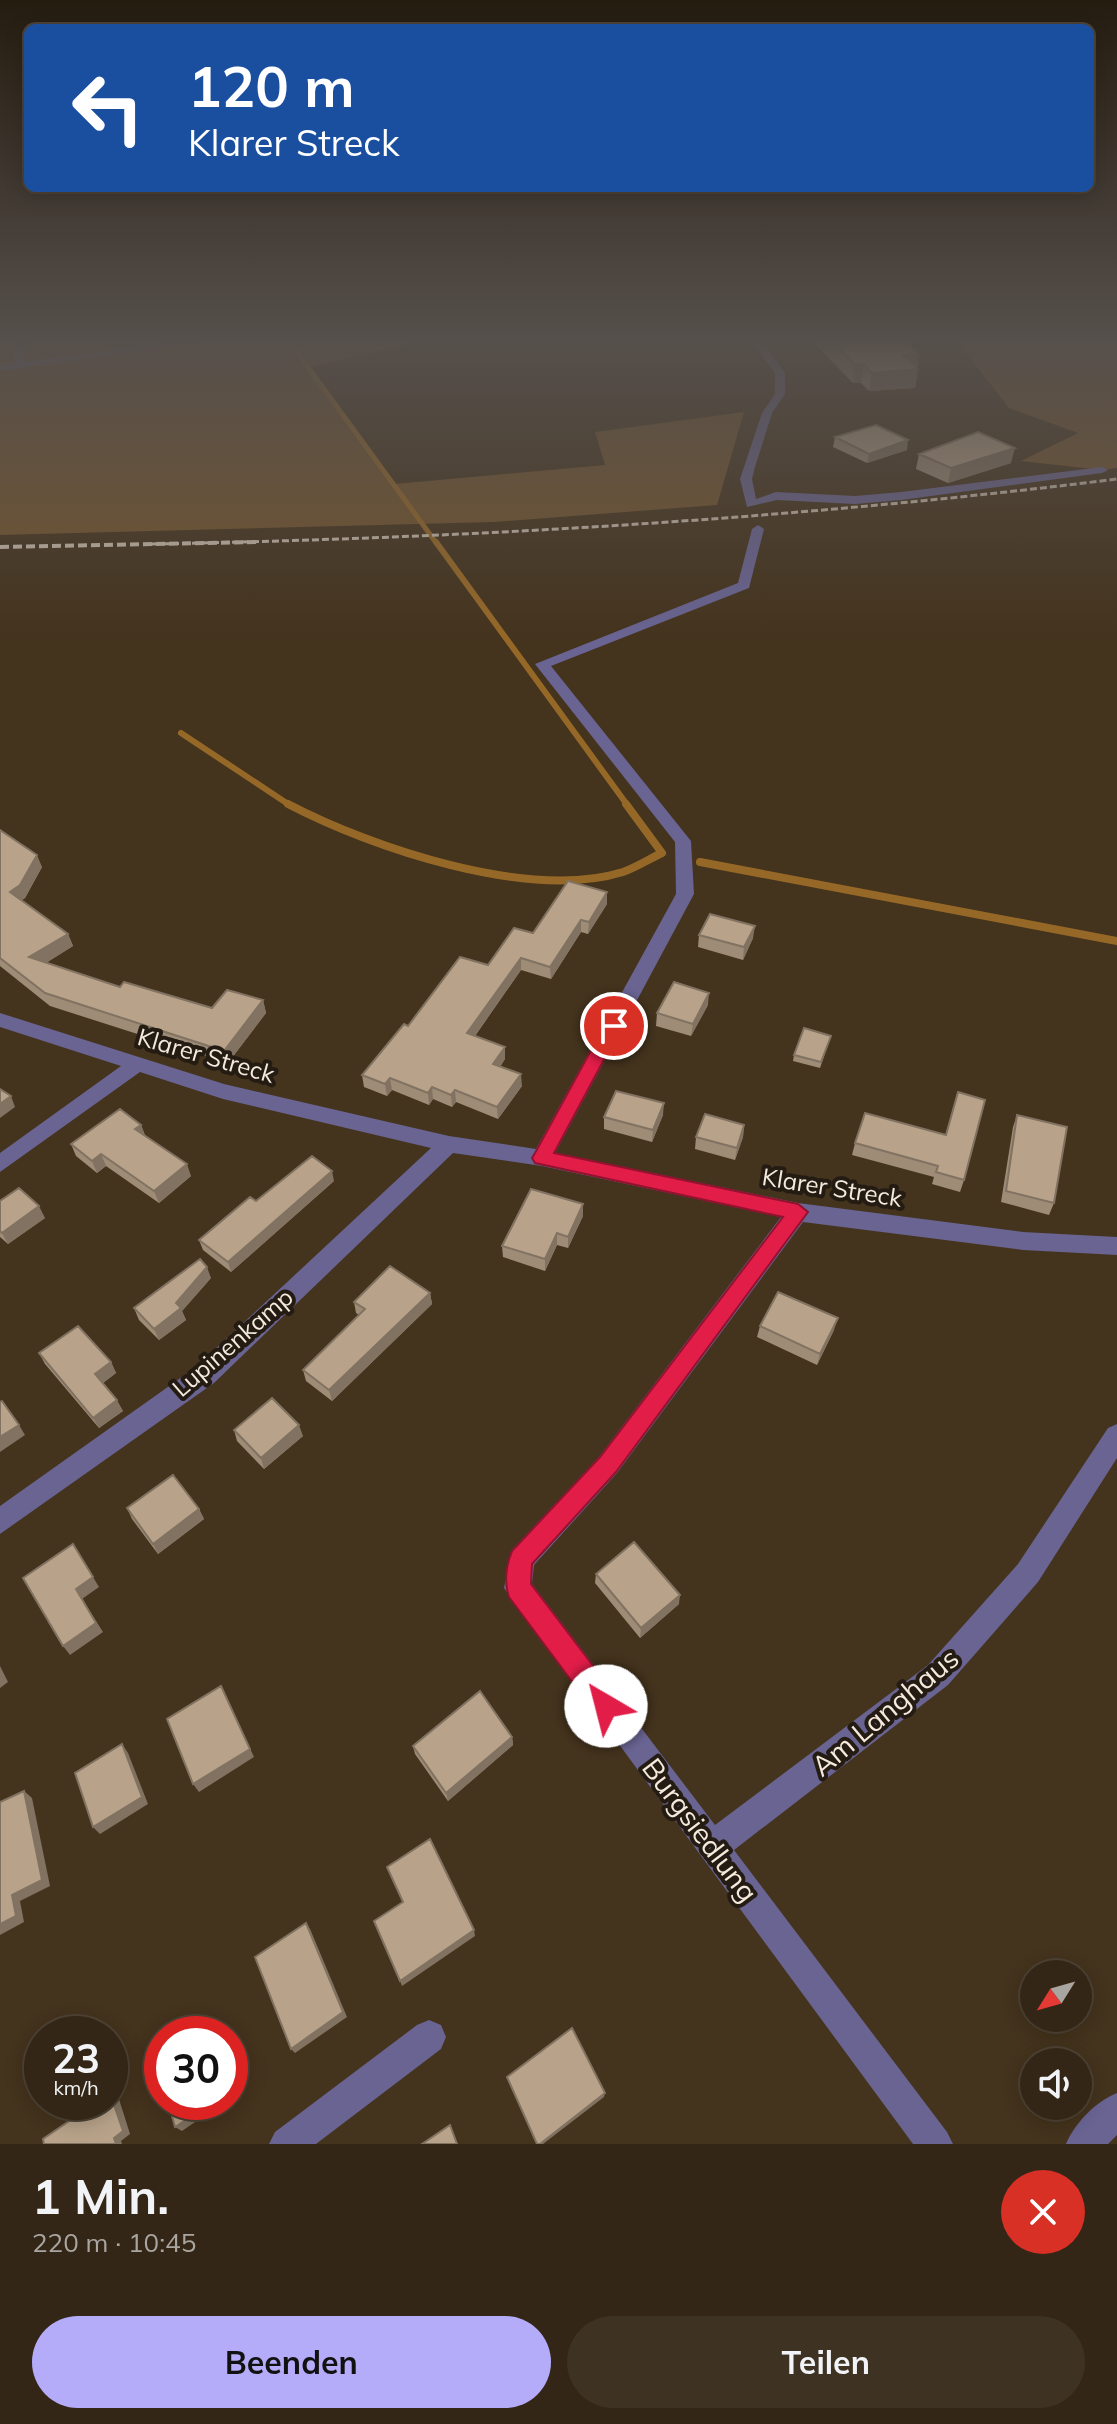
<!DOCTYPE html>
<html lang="de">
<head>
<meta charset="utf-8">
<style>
  :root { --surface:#332616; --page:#3e3223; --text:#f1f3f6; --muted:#a9a5a1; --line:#4e4335; --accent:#b4acf9 }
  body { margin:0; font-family:Mulish,sans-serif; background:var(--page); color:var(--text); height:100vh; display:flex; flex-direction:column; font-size:30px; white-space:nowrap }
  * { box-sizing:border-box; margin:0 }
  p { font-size:26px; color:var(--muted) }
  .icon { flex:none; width:44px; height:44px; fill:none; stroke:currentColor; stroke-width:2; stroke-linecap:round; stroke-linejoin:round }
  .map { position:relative; height:2144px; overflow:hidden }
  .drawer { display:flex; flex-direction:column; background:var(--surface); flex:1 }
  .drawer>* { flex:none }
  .guide { position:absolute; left:24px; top:24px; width:1070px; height:168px; border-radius:12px; box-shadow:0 4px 20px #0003,0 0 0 2px var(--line); background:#1a4fa0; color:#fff; overflow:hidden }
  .needle { width:52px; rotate:233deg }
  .tools { position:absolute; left:1020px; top:1960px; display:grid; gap:16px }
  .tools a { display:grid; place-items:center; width:72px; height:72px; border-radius:50%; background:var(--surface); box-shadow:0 4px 20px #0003,0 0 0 2px var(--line); font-size:40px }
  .speed { position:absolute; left:24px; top:2016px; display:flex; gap:16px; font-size:40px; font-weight:700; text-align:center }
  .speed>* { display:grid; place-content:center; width:104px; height:104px; border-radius:50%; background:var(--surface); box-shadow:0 4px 20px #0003,0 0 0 2px var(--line); line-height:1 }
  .speed small { font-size:20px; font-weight:400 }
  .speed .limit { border:12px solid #d22; background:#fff; color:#111 }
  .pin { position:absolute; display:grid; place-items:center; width:68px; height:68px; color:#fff; margin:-34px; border:4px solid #fff; border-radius:50%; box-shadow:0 2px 8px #0007 }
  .me { position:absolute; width:88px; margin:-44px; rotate:323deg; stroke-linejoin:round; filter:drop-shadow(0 0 6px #0008) }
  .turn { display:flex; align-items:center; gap:28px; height:168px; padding:0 32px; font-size:36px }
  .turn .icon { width:104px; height:104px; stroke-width:2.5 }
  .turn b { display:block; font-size:56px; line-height:68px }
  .round { display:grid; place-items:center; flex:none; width:84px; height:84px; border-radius:42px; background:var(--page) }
  .overview { display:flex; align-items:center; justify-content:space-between; height:136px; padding:0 32px }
  h1 { font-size:48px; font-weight:700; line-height:60px }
  .action { display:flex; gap:16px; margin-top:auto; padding:16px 32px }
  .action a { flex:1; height:92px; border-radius:48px; background:var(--accent); color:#111; font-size:32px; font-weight:700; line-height:92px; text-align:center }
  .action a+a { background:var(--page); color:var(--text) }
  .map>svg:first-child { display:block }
  .green { fill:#73542d }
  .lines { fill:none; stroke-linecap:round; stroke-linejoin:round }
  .stream-far2 { stroke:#966827; stroke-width:5 }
  .stream-far1 { stroke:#966827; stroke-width:6 }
  .stream { stroke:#966827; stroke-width:8 }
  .minor { fill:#696492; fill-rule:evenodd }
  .rail-far1 { stroke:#cabdae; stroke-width:3; stroke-dasharray:7 3; stroke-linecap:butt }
  .rail { stroke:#cabdae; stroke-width:4; stroke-dasharray:9 4; stroke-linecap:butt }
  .wall { fill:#9e8c77 }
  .shaded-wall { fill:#817261 }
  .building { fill:#b8a38a; stroke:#817261; stroke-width:2 }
  .route { fill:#e11d48; stroke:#92132f; stroke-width:2 }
  .labels { text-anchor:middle; stroke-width:8; stroke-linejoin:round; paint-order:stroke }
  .street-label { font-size:24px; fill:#f5eadd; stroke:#241c13 }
  .near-street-label { font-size:28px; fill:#f5eadd; stroke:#241c13 }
</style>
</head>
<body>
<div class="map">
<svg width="1117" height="2144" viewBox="0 0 1117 2144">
  <rect width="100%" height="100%" fill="#44331d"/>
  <path class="green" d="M0,341h422l-113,26 86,117 210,-19 -10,-33 149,-20 -27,93 -223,17 -494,13z
    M957,341h160v127l-15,2 -81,-9 57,-28 -69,-25z"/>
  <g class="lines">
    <path class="stream-far2" d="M289,341l148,203"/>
    <path class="stream-far1" d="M436,542l192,264
      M181,733l110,73"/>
    <path class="stream" d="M288,804c84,44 241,97 335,68 14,-5 26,-13 39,-19l-36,-49
      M700,862l417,79"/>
    <path class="minor" d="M16,341h10l-2,21 154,-21h26l-204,30v-6l14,-2z
      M752,341h10l23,32v21l-13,19 -17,54 -3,12 4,20 20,-7 79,4 46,-4 201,-25 6,3 -6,3 -201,27 -46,4 -78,-4 -30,7 -7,-28 22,-66 13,-19v-21z
      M758,525l6,4 -15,59 -198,78 140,175 3,53 -139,259 243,50 225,29 94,5v18l-94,-5 -220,-28 -186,251 -83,92 -2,19 183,241 213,-160 90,-101 90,-136 9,-4v34l-79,124 -90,103 -214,165 213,282 6,12h-40l-409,-556 8,-38 87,-93 182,-240 -239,-51 -89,-13 -239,230 -214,151v-28l196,-139 235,-219 -208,-49 -83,-27 -140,100v-19l121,-87 -121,-39v-14l224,71 225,52 87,13 140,-255 -1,-52 -140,-178 203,-81 14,-54z
      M429,2020l12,5 5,12 -5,12 -125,95h-47l6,-12 142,-107z
      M1117,2093v42l-9,9h-42c9,-21 30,-43 51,-51z"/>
    <path class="rail-far1" d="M152,544c323,-6 644,-25 965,-65"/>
    <path class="rail" d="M0,547l257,-5"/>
  </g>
  <path class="wall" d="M812,341h94l12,28 -3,19 -46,3 -8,-8h-8z
    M835,437l72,13 -40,13 -34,-16z
    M919,454l92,9 -63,20 -32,-14z
    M0,830l42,37 -17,31 -3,2 46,34 5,12 -27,17 74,24 92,21 51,-8 3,13 -38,50 -178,-57 -50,-40z
    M607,904l-19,30 -7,-2 -30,47 -30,-9 -46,66 30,23 -5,8 22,19 -24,33 -42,-17 -4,5 -19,-8 -4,6 -37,-15 -5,6 -23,-9 -2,-12 46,-49 80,-61 45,-32z
    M699,935l54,3 -10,22 -45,-13z
    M708,1005l-17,31 -35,-10 1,-13z
    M829,1042l-9,26 -27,-7 1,-6z
    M958,1092l6,88 -4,12 -28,-8 2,-7 -82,-22 3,-12 91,-8z
    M663,1115l-11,27 -48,-13v-12z
    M1017,1115l37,88 -5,12 -48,-13 12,-75z
    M141,1125l4,10 46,41 -32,27 -53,-37 -9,7 -21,-17 -5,-12z
    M744,1125l-1,12 -8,23 -40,-11 1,-12z
    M334,1181l-103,91 -28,-22 -4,-10 57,-39z
    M0,1201l45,17 -37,26 -8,-7z
    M583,1204v12l-15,32 -11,-3 -12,26 -42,-14 -1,-11z
    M211,1278l-29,33 4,9 -27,20 -20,-20 -5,-12z
    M430,1293l2,11 -100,97 -26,-20 -3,-11 56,-55 -3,-2 -2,-11z
    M760,1326l74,4 -17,35 -60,-28z
    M39,1353l72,9 5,11 -13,10 20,28 -24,17 -54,-64z
    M234,1430l69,6 -39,33 -27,-28z
    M127,1508l72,1 5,10 -46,35 -26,-35z
    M596,1574l83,30 -39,34 -45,-55z
    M512,1737l1,8 -65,56 -33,-47 -2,-8z"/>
  <path class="shaded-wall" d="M919,354l-4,34 -46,3 3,-18 31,-18z
    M864,364l-3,19h-8l2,-18z
    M908,440l-1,10 -40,13 2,-9z
    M1015,448l-4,15 -63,20 3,-15z
    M37,855l5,12 -17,31 -10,6 -5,-12z
    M607,892v12l-19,30 1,-12z
    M581,920v12l-30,47 -1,-12z
    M755,926l-2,12 -10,22 1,-13z
    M68,934l5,12 -39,24 -5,-13z
    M521,958v12l-53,75 -1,-12z
    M709,993l-1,12 -17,31 2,-12z
    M263,1000l3,13 -38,50 -4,-12z
    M505,1047v12l-12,17v-12z
    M521,1074l1,12 -24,33 -1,-12z
    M390,1078l2,12 -5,6 -2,-12z
    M432,1087l1,12 -4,6 -1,-12z
    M455,1090l1,12 -4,5 -1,-12z
    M11,1096l4,11 -15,11v-14z
    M664,1103l-1,12 -11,27 1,-12z
    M141,1125l4,12 -10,-8z
    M744,1125l-1,12 -8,23 2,-12z
    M101,1154l5,12 -9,7 -5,-12z
    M187,1164l4,12 -32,27 -5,-12z
    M332,1171l2,10 -103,91 -3,-10z
    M583,1204v12l-15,32v-11z
    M39,1206l6,12 -37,26 -6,-11z
    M557,1233v12l-12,26v-12z
    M207,1267l4,11 -29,33 4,9 -27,20 -5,-11z
    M430,1293l2,11 -100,97 -3,-11z
    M838,1318l-4,12 -17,35 3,-11z
    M111,1362l5,11 -16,12 -5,-11z
    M117,1400l6,11 -24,17 -6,-10z
    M19,1425l6,10 -25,17v-15z
    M299,1425l4,11 -39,33 -3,-11z
    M199,1509l5,10 -46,35 -5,-10z
    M73,1544l26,43 -17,12 21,33 -33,23 -7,-9 13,-57z
    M680,1595l-1,9 -39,34 1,-10z
    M0,1666l8,16 -8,6z
    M221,1686l33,71 -55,35 -6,-8z
    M512,1737l1,8 -65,56 -2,-8z
    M122,1744l6,9 20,51 -48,30 -7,-7z
    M24,1791l8,7 18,88 -30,15 4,21 -24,13v-11l12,-29z
    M306,1923l4,6 37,88 -52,36 -4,-4z
    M474,1930l1,6 -73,50 -2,-5z
    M230,2081l5,14 -5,3z
    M111,2093l7,3 12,38 -9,7 1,3h-6l-2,-6z
    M605,2093l-1,4 -61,47h-3z
    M213,2102h11l-42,29 -7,-4z"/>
  <path class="building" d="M832,341h74l13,13 -16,1 15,14 -46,4 -8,-9 -9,1z
    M876,425l32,15 -39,14 -34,-17z
    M978,432l37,16 -64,20 -32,-14z
    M0,830l37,25 -17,30 -10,7 58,42 -39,23 91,30 4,-5 88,26 15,-18 36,10 -39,51 -179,-58 -45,-35z
    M568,881l39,11 -18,30 -8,-2 -31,47 -29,-9 -54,75 38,14 -12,17 28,10 -24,33 -42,-17 -4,5 -19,-8 -4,6 -38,-15 -5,6 -23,-9 42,-51 4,2 52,-69 28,8 26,-37 19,5z
    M710,914l45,12 -11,21 -45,-12z
    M674,982l35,11 -16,31 -36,-11z
    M804,1028l27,8 -10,26 -27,-7z
    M0,1089l11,7 -11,8z
    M616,1091l48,12 -11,27 -49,-13z
    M958,1092l27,8 -21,80 -28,-8 2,-6 -83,-23 10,-30 81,22z
    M120,1109l21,16 -6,4 52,35 -33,27 -53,-37 -9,7 -21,-17z
    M705,1114l39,11 -7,23 -41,-11z
    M1017,1115l50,12 -13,76 -48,-12z
    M312,1156l20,15 -104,91 -29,-22 51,-43 6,4z
    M19,1188l20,18 -37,27 -2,-2v-30z
    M531,1189l52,15 -15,33 -11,-4 -12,26 -43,-13z
    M200,1259l7,8 -31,36 5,5 -27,21 -20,-21z
    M390,1266l40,27 -101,97 -26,-20 62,-61 -11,-7z
    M778,1292l60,26 -18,36 -60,-28z
    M78,1326l33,36 -16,12 22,26 -24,18 -54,-65z
    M272,1398l27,27 -38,33 -27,-28z
    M2,1401l17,24 -19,12v-35z
    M173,1475l26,34 -46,35 -26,-36z
    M634,1542l46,53 -39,33 -45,-54z
    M73,1544l20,33 -17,12 20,34 -33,23 -40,-68z
    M221,1686l29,63 -57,35 -26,-65z
    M480,1691l32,46 -66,56 -33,-47z
    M122,1744l20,53 -49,30 -18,-54z
    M24,1791l18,89 -30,15 4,21 -16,8v-122z
    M430,1839l44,91 -74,51 -26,-60 29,-19 -16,-35z
    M306,1923l37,89 -52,37 -36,-92z
    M572,2028l33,65 -65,51h-3l-30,-67z
    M162,2065v18l-4,-15z
    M110,2093l13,38 -9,7 2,6h-72l-1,-5 54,-37h13z
    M168,2102h45l-38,25z
    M450,2125l7,19h-35z"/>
  <linearGradient id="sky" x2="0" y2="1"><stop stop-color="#251c10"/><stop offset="0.53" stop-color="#56504c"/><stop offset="1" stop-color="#56504c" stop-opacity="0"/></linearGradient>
  <rect width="1117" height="641" fill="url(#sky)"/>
  <path class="route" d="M614,1019l8,7 -68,127 244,51 10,8 -192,260 -84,92 -1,20 85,112 4,10 -4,9 -10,4 -9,-4 -88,-118c-5,-14 -3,-32 3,-46l88,-94 183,-240 -248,-54 -3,-5 3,-5 72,-132z"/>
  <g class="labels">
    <g class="street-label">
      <text transform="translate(206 1056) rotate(16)" y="8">Klarer Streck</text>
      <text transform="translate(832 1188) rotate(9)" y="8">Klarer Streck</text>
      <text transform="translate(233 1343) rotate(-41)" y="8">Lupinenkamp</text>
    </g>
    <g class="near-street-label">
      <text transform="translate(885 1712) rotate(-40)" y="10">Am Langhaus</text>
      <text transform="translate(700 1830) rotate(53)" y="10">Burgsiedlung</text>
    </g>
  </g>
</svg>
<div class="tools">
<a><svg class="needle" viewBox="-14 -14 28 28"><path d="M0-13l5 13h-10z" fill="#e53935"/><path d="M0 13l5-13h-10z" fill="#a9a5a1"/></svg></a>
<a><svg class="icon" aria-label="sound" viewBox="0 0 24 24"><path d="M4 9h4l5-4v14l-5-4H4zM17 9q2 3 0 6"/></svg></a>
</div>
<div class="speed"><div>23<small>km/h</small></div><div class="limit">30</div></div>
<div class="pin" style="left:614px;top:1026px;background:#d93025"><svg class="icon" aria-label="arrive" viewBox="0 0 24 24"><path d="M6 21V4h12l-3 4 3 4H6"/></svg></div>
<svg class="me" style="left:606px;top:1706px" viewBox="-20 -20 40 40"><circle r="19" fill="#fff"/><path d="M0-13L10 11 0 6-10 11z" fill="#e11d48"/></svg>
<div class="guide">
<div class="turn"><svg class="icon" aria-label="left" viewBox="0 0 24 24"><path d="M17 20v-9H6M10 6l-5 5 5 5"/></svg><div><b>120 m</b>Klarer Streck</div></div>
</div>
</div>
<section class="drawer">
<div class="overview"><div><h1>1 Min.</h1><p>220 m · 10:45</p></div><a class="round" style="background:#d93025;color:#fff"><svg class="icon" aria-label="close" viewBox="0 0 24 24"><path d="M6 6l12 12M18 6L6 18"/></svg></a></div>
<div class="action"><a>Beenden</a><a>Teilen</a></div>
</section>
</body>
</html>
